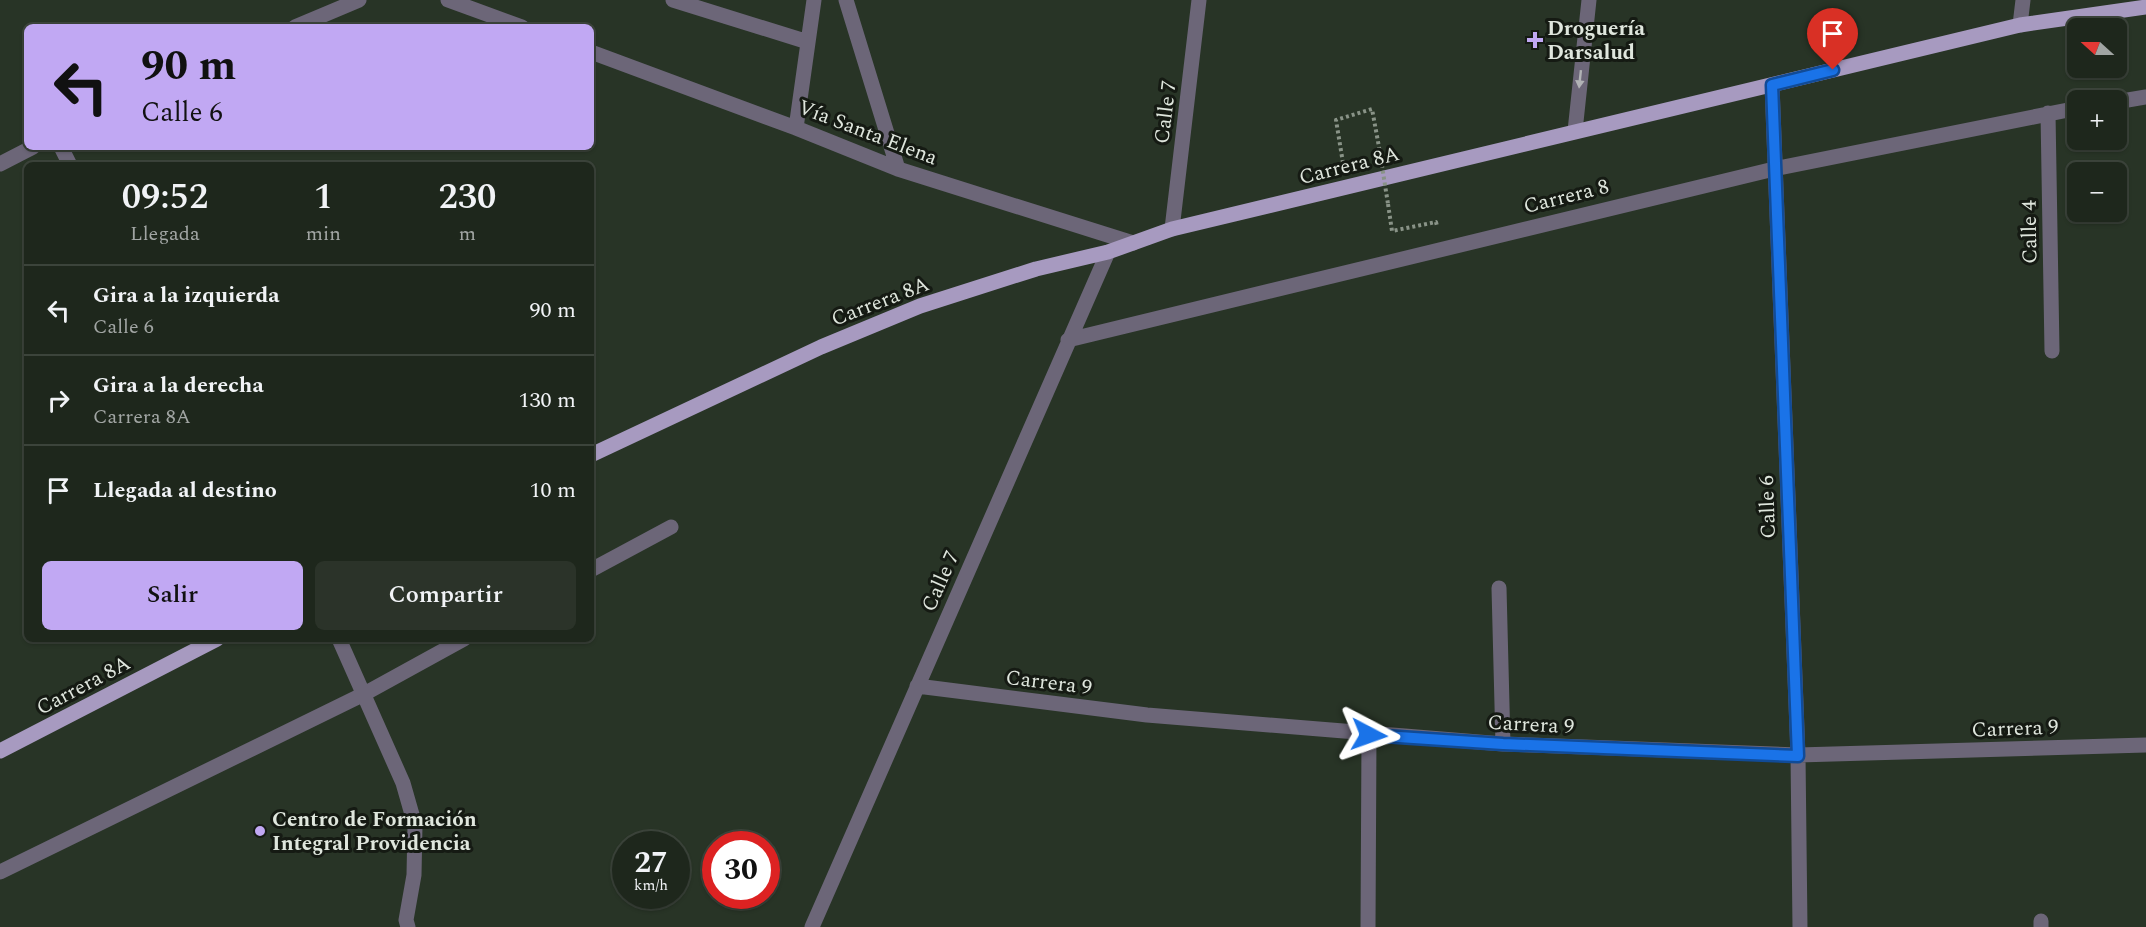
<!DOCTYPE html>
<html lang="es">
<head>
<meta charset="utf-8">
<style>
  :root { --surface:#1e271c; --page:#2b3329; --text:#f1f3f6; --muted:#a1a5a3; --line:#3c443b; --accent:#c1a8f3 }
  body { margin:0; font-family:Spectral,serif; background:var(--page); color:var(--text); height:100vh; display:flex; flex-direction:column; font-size:22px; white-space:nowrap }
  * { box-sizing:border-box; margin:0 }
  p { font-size:20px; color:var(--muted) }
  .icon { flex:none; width:33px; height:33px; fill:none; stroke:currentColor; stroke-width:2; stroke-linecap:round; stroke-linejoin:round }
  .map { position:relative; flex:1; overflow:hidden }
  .panel { position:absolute; left:24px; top:162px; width:570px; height:480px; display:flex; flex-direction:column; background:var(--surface); border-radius:9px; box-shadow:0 2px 4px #0004,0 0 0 2px var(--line) }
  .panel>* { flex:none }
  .hud { position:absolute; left:24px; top:24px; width:570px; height:126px; border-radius:9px; box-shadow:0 2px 4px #0004,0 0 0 2px var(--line); background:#c1a8f3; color:#111; overflow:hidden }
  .needle { width:39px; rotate:291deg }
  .buttons { position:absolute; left:2067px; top:18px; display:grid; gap:12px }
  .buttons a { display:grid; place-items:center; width:60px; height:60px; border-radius:9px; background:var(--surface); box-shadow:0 2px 4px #0004,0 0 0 2px var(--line); font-size:30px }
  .speed { position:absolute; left:612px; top:831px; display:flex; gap:12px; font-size:30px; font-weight:700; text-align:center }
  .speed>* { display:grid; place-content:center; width:78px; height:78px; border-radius:50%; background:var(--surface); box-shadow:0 2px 4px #0004,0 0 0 2px var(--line); line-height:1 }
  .speed small { font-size:15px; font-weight:400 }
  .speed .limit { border:9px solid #d22; background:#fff; color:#111 }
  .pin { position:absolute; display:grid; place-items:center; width:51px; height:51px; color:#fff; margin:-62px -26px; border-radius:50% 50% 50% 0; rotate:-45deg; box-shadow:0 0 6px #0007 }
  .pin .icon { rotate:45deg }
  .me { position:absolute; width:66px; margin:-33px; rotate:94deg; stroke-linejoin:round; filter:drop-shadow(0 0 4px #0008) }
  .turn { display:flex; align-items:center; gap:21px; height:126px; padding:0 18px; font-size:27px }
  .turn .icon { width:78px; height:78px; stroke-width:2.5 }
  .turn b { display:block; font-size:42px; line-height:51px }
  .eta { display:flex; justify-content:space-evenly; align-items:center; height:102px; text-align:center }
  .eta b { font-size:36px; font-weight:600; line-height:42px }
  .primary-button { display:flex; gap:12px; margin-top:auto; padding:12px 18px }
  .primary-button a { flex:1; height:69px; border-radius:9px; background:var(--accent); color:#111; font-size:24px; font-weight:600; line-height:69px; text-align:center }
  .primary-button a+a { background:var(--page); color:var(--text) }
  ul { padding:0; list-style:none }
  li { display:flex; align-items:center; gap:18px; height:90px; padding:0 18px; border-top:2px solid var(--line) }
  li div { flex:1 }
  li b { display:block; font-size:22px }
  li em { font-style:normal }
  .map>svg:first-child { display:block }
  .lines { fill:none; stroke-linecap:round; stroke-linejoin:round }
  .path { stroke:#899387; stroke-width:4; stroke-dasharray:3 3; stroke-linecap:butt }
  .minor { stroke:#6c6678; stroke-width:15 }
  .major { stroke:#a79ac0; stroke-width:15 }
  .path-bridge { stroke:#899387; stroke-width:4; stroke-dasharray:3 3; stroke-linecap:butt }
  .oneway { fill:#b1b3b5 }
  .route-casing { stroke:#114b97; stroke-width:15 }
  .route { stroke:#1a73e8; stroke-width:10 }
  .poi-dot { fill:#c1a8f3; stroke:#151a13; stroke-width:2 }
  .labels { text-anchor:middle; stroke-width:6; stroke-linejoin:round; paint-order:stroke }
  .poi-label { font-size:21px; font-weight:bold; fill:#dfe6dd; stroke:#151a13; text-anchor:start }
  .street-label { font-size:21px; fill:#dfe6dd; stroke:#151a13 }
</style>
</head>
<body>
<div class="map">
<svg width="2146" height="927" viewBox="0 0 2146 927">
  <rect width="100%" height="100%" fill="#283426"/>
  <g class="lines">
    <path class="path" d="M1343,163l-7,-43 36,-11 7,38
      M1388,204l4,27 44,-9 1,4"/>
    <path class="minor" d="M448,0l74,27
      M673,0l135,42
      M846,0l52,169
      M2020,25l3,-25
      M295,27l64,-27
      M591,52l205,76 102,41 235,74
      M1772,85l26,670 2,172
      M2116,102l30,-5
      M2048,113l4,238
      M796,128l18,-128
      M1575,131l14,-131
      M61,147l9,18
      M0,164l33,-17
      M1172,229l27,-229
      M1068,340l706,-171 304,-61
      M591,570l80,-43
      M1499,588l4,156
      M339,639l64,144 12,42 -1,50 -8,45 2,7
      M917,686l230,29 356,29 295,11 348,-10
      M0,872l364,-178 100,-55
      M2041,921v6
      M812,927l296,-675
      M1368,927l1,-192"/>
    <path class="major" d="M591,455l230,-108 99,-41 116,-37 72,-17 64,-23 848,-204 126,-18
      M0,751l217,-112"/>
    <path class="path-bridge" d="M1379,147l9,57"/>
  </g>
  <defs><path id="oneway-solid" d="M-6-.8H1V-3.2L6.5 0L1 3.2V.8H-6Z" transform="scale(1.5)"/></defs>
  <use class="oneway" href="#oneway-solid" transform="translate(1580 79) rotate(96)"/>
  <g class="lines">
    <defs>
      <path id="route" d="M1369,735l134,9 295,12 -26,-671 61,-15"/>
    </defs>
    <use href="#route" class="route-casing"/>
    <use href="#route" class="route"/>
  </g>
  <g class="poi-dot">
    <path d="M1532 31h6v6h6v6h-6v6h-6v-6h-6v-6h6z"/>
    <circle cx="260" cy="831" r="6"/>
  </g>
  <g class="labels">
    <g class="poi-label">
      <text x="1547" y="35">Droguería<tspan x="1547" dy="24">Darsalud</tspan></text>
      <text x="272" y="826">Centro de Formación<tspan x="272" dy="24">Integral Providencia</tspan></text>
    </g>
    <g class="street-label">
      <text transform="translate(1165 112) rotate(-83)" y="7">Calle 7</text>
      <text transform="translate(868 132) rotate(21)" y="7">Vía Santa Elena</text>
      <text transform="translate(1349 165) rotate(-14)" y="7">Carrera 8A</text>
      <text transform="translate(1566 196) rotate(-14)" y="7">Carrera 8</text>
      <text transform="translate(2029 232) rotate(-91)" y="7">Calle 4</text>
      <text transform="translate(880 301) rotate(-21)" y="7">Carrera 8A</text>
      <text transform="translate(1767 507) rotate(-92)" y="7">Calle 6</text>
      <text transform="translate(940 581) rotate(-66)" y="7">Calle 7</text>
      <text transform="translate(1049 682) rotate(7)" y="7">Carrera 9</text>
      <text transform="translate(83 685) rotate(-28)" y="7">Carrera 8A</text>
      <text transform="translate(1531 724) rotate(3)" y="7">Carrera 9</text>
      <text transform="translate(2015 728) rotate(-2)" y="7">Carrera 9</text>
    </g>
  </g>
</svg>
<div class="buttons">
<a><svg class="needle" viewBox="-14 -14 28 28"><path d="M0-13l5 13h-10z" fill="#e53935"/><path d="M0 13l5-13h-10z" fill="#a1a5a3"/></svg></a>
<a>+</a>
<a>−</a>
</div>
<div class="speed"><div>27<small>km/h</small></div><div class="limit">30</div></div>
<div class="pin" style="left:1833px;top:70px;background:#d93025"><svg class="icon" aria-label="arrive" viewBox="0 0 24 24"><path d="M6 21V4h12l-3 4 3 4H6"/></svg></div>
<svg class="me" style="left:1369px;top:735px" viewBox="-20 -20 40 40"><path d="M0-17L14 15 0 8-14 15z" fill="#1a73e8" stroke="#fff" stroke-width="4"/></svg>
<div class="hud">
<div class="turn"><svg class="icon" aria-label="left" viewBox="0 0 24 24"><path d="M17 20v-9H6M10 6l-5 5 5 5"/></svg><div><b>90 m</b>Calle 6</div></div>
</div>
<section class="panel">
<div class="eta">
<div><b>09:52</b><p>Llegada</p></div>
<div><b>1</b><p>min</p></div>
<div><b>230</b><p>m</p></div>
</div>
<ul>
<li><svg class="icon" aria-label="left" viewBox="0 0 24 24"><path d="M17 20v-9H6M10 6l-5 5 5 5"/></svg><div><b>Gira a la izquierda</b><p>Calle 6</p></div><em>90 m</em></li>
<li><svg class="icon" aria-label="right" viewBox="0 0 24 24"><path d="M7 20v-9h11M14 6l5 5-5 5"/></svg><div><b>Gira a la derecha</b><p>Carrera 8A</p></div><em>130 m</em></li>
<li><svg class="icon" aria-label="arrive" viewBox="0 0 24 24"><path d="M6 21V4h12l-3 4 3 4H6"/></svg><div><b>Llegada al destino</b></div><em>10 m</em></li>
</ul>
<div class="primary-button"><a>Salir</a><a>Compartir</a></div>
</section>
</div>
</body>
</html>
